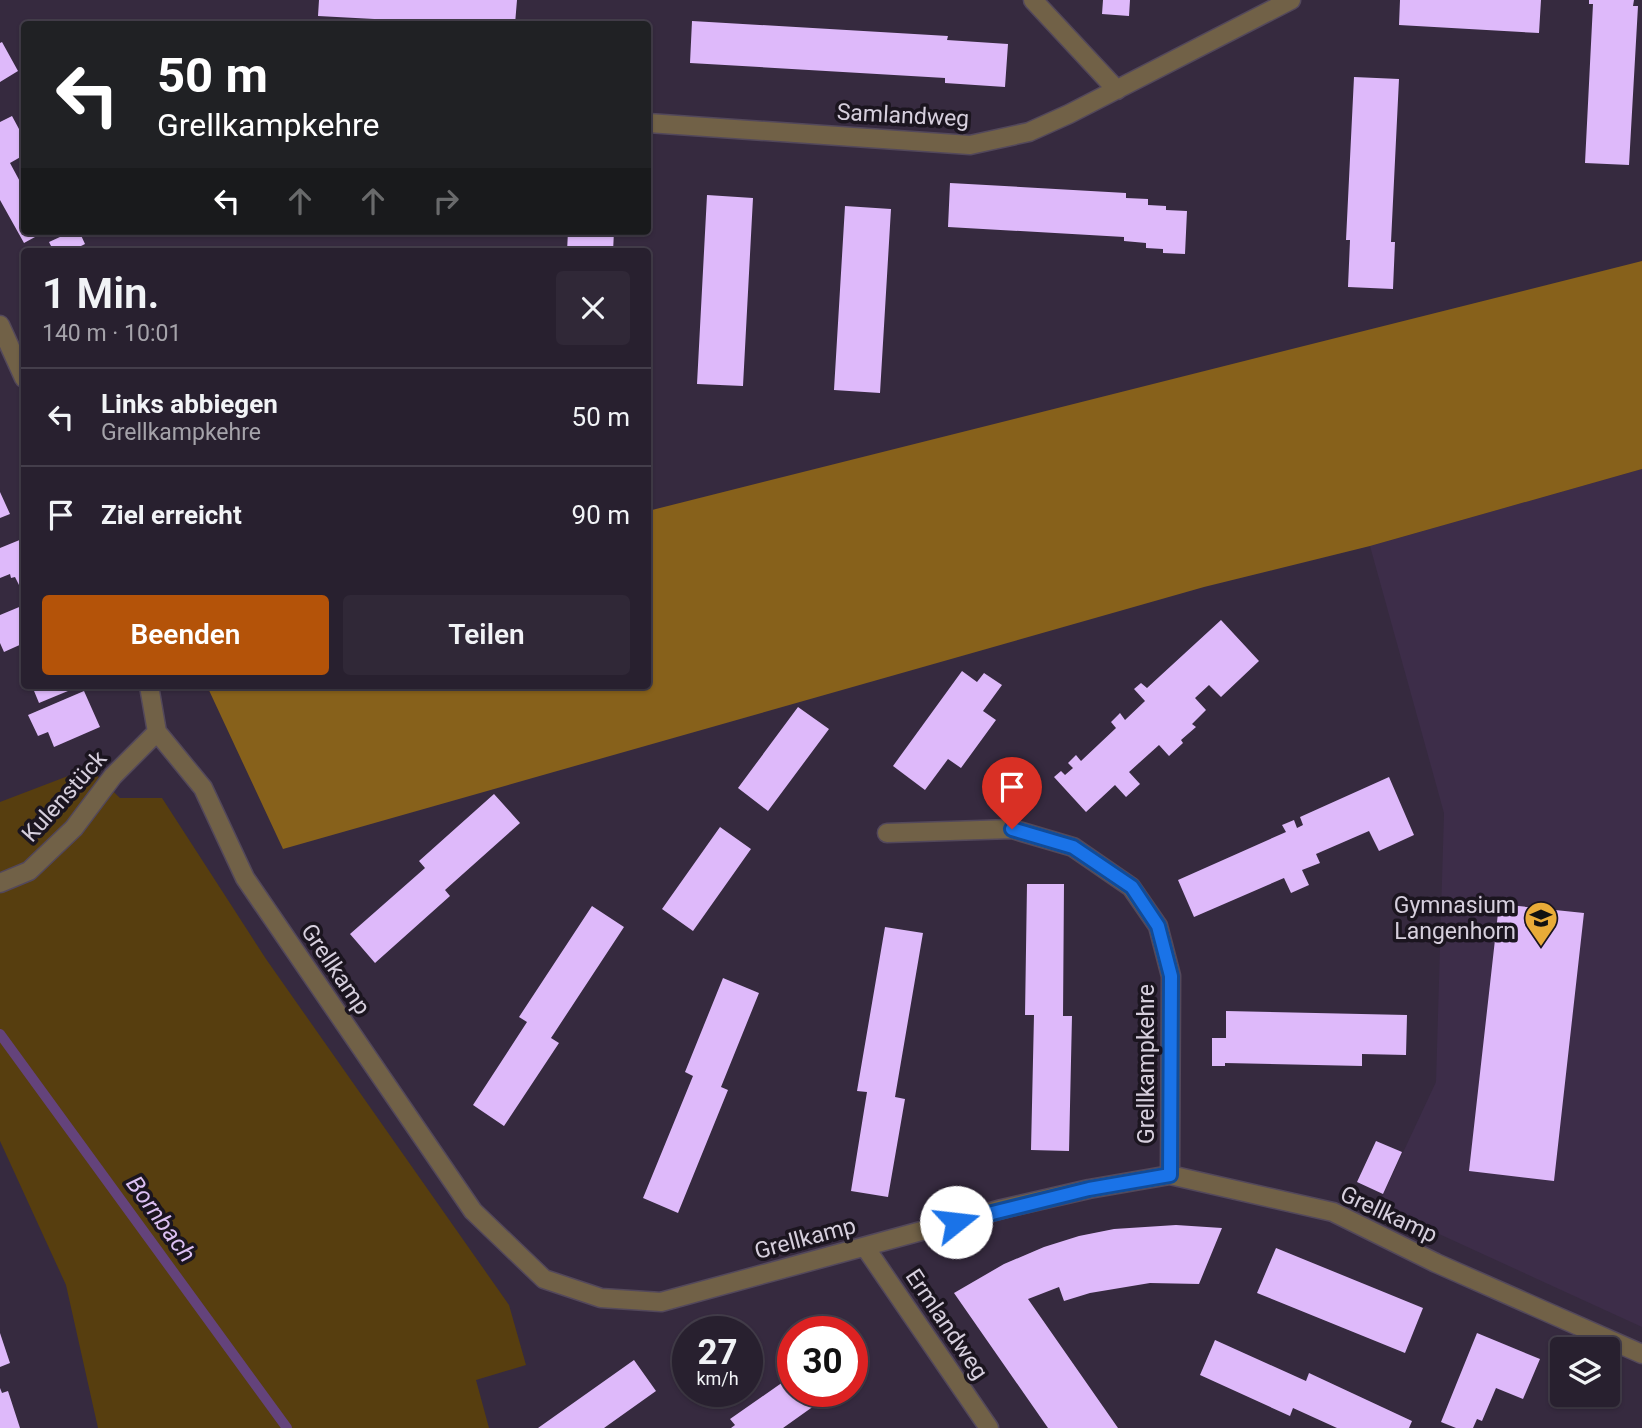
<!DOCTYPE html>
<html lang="de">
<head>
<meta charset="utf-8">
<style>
  :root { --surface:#28202f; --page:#302837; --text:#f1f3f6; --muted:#a5a3aa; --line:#443e4b; --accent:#b45309 }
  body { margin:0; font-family:Roboto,sans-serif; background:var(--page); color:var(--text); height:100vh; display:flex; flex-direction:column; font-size:26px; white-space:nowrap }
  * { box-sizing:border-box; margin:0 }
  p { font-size:23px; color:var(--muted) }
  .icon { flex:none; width:38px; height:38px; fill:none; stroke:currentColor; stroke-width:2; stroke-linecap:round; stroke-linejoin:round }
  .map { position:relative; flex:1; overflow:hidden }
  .sheet { position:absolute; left:21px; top:248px; width:630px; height:441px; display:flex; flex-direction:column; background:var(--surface); border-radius:7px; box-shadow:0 2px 5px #0004,0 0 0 2px var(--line) }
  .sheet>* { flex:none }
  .guide { position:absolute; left:21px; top:21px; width:630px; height:214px; border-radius:7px; box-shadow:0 2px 5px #0004,0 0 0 2px var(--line); background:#202124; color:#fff; overflow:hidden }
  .buttons { position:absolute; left:1550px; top:1337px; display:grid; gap:14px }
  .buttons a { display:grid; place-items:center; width:70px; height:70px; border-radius:7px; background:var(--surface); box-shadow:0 2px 5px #0004,0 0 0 2px var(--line); font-size:35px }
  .speed { position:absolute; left:672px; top:1316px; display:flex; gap:14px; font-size:35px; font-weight:700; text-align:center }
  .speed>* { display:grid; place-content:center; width:91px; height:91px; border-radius:50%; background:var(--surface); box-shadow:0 2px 5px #0004,0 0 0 2px var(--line); line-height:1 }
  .speed small { font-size:18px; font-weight:400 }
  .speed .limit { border:10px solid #d22; background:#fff; color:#111 }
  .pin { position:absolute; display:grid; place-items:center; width:60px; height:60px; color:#fff; margin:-72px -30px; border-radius:50% 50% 50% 0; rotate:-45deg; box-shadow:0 0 7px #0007 }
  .pin .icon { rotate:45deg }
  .me { position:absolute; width:77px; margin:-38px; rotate:74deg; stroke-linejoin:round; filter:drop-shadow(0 0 5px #0008) }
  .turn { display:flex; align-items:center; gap:24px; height:147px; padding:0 21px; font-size:32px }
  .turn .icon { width:91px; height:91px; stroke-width:2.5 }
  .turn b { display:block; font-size:49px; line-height:60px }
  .lanes { display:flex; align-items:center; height:66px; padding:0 21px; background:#0003; justify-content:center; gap:35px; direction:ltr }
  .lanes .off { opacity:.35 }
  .round { display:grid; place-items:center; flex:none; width:74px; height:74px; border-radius:7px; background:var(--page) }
  .overview { display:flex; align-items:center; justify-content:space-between; height:119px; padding:0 21px }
  h1 { font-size:42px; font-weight:600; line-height:52px }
  .primary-button { display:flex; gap:14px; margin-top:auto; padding:14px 21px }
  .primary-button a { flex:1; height:80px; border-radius:7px; background:var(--accent); color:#fff; font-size:28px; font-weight:600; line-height:80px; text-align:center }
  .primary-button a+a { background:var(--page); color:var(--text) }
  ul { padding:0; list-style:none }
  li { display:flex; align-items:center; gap:21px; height:98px; padding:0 21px; border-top:2px solid var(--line) }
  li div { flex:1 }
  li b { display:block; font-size:26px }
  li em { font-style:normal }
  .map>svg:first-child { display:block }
  .built { fill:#3d2d49 }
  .green { fill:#573e0f }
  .forest { fill:#87611b }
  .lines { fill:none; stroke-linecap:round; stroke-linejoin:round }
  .stream { stroke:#64437b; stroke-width:10 }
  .building { fill:#deb9fa }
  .minor-casing { stroke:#53485b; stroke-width:21 }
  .minor { stroke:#716147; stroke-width:18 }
  .route-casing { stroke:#114b97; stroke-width:18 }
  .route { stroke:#1a73e8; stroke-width:12 }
  .labels { text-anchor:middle; stroke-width:7; stroke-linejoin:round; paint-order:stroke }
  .street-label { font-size:23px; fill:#d6cfdd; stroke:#1b151f }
  .poi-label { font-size:23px; fill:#d6cfdd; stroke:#1b151f; text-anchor:end }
  .water-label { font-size:24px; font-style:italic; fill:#dcc0f3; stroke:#1b151f }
</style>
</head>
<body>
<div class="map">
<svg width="1642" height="1428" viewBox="0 0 1642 1428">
  <rect width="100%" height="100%" fill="#362a3f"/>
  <path class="built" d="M1642,469v858l-264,-121 58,-124 8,-269 -74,-267z"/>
  <path class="green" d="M89,768l31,30h42l104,161 243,346 17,60 -50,15 13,48h-391l-32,-143 -66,-144v-339z"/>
  <path class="forest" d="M1642,261v208l-272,77 -166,41 -921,262 -76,-163h441v-175z"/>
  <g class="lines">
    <path class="stream" d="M0,1034l287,394"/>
  </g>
  <path class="building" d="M319,0h198l-2,24h-47l-150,-8z
    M1103,0h27l-1,16 -27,-2z
    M1400,0h141l-2,33 -140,-8z
    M1589,0h45l-1,6h5l-9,159 -44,-2 8,-159h-4z
    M692,21l256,15 -1,4 61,4 -3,43 -60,-4v-5l-255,-15z
    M2,42l16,29 -18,11v-39z
    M1354,77l45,2 -8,163h4l-2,47 -45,-2 2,-47h-4z
    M12,116l7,13 5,-3v29l-14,8 14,26v42h22l-22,12 -24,-43v-78z
    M950,183l176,10v5l22,1v6l18,1v4l21,1 -2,43 -22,-1v-4l-17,-1v-5l-22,-2v-4l-176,-10z
    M707,195l46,3 -10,188 -46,-2z
    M845,206l46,3 -11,184 -46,-3z
    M73,231h6l6,13 -4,2 3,6h-30l-5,-10z
    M568,231h46l-1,21h-46z
    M0,492l10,22 -10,4z
    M22,539l2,7v36l-5,3 -4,-8 -4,1 -1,-4 -10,4v-30z
    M24,605v38l-20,9 -4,-9v-28z
    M1221,620l38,41 -38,36 -12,-12 -14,13 11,12 -14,14 4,3 -15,13 2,3 -14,13 -10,-11 -30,27 11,12 -14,13 -11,-12 -29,27 -32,-35 7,-6 4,4 8,-7 -5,-5 8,-8 5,6 35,-33 -5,-6 9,-9 5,7 20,-19 -11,-12 7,-6 6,5z
    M962,671l15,11 7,-9 18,12 -19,26 13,9 -35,48 -13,-9 -23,31 -32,-24z
    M32,686h48l-41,17z
    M84,691l16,36 -46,20 -6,-15 -10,4 -10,-21z
    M798,707l31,22 -61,82 -30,-23z
    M1389,777l25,58 -35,16 -10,-20 -53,23 4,9 -18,7 7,15 -18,8 -7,-15 -90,39 -16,-37 108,-48 -4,-7 12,-5 3,8 6,-3 -3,-8z
    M494,794l26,29 -75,67 5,6 -75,67 -25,-29 75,-66 -6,-7z
    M720,827l31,22 -58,82 -31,-22z
    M1027,884h37l-1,132h9l-3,135 -38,-1 3,-135h-9z
    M1499,904l85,9 -30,268 -85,-10z
    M592,906l32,21 -73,111 8,5 -55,83 -31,-21 54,-83 -8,-5z
    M885,927l38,6 -28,164 10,2 -17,98 -37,-6 16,-99 -10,-1z
    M723,978l36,15 -38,94 7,3 -50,123 -35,-15 50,-122 -8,-4z
    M1226,1011l181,4 -1,40 -44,-1v12l-137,-3v3h-13v-28h14z
    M1376,1141l26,11 -19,42 -26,-12z
    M1176,1225l46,3 -23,56 -49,-1 -60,10 -26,8 -5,-14 -31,12 90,129h-70l-94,-135 50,-29 40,-17 35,-11 35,-7z
    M1276,1248l147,60 -18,45 -148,-60z
    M0,1333l10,30 -10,4z
    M1477,1333l63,26 -17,40 -27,-11 -14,33 -5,-2 -4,9h-17l-15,-6z
    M1215,1340l91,41 3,-8 103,48 -3,7h-72l-44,-20 -3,8 -90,-41z
    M634,1360l22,31 -52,37h-66z
    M852,1361l9,12 -9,7z
    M793,1375v16h42l-52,37h-52l4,-3 -5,-6z
    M0,1388l2,5 6,-2 12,37h-20z"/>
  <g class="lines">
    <defs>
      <path id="minor" d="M1033,0l84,90
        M648,123l322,22 59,-13 40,-18 222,-114
        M0,325l24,53
        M149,686l8,46 46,56 42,90 228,333 71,68 57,19 60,4 341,-93 87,-20 81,-14 163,37 103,51 206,91
        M887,833l125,-4 61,18 58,40 27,39 13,50 -1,199
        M0,883l29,-12 45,-43 39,-52 44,-44
        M865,1247l124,181"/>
    </defs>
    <use href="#minor" class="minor-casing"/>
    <use href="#minor" class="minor"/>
  </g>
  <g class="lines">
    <defs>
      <path id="route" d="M956,1222l133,-33 81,-14 1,-199 -13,-50 -26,-39 -59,-40 -61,-18"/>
    </defs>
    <use href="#route" class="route-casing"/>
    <use href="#route" class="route"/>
  </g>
  <defs>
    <symbol id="school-pin" viewBox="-11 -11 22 30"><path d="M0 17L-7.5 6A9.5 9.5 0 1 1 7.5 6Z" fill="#e9ab38" stroke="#1b151f"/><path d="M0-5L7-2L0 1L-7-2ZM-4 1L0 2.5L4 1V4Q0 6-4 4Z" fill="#111"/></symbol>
  </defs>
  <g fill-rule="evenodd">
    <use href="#school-pin" x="1522" y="899" width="38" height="52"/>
  </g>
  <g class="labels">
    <g class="street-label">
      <text transform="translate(903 115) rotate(3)" y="8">Samlandweg</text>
      <text transform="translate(64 796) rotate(-48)" y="8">Kulenstück</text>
      <text transform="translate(336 969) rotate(56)" y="8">Grellkamp</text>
      <text transform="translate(1146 1064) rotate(-90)" y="8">Grellkampkehre</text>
      <text transform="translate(1389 1214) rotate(25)" y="8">Grellkamp</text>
      <text transform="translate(805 1238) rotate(-15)" y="8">Grellkamp</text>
      <text transform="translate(947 1324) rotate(56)" y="8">Ermlandweg</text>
    </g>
    <g class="poi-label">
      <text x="1516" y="913">Gymnasium<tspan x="1516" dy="26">Langenhorn</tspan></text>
    </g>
    <g class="water-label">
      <text transform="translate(161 1219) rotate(54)" y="8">Bornbach</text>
    </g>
  </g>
</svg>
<div class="buttons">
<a><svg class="icon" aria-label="layers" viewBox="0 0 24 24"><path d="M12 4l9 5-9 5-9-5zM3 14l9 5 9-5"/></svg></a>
</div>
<div class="speed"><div>27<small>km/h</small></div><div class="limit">30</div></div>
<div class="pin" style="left:1012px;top:829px;background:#d93025"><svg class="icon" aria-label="arrive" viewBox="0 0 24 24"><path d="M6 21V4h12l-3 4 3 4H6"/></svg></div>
<svg class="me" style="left:956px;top:1222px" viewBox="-20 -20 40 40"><circle r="19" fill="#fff"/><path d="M0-13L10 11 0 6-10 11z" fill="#1a73e8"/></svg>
<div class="guide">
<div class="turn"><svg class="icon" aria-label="left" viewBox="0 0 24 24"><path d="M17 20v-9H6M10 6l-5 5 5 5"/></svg><div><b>50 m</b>Grellkampkehre</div></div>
<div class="lanes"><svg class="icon" aria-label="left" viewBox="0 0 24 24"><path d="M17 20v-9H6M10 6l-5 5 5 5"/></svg><svg class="icon off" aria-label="ahead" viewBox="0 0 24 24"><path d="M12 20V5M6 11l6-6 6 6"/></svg><svg class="icon off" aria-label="ahead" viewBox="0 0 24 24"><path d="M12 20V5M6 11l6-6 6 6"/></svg><svg class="icon off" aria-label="right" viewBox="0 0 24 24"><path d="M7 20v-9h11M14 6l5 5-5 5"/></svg></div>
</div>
<section class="sheet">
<div class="overview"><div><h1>1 Min.</h1><p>140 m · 10:01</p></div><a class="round"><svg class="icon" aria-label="close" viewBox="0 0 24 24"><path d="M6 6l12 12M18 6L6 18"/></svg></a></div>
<ul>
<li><svg class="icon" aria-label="left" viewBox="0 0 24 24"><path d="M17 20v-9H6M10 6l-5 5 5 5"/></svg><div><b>Links abbiegen</b><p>Grellkampkehre</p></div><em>50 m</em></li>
<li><svg class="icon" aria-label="arrive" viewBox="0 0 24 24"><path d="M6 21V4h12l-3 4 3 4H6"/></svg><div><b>Ziel erreicht</b></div><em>90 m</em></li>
</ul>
<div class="primary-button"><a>Beenden</a><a>Teilen</a></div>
</section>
</div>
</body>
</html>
